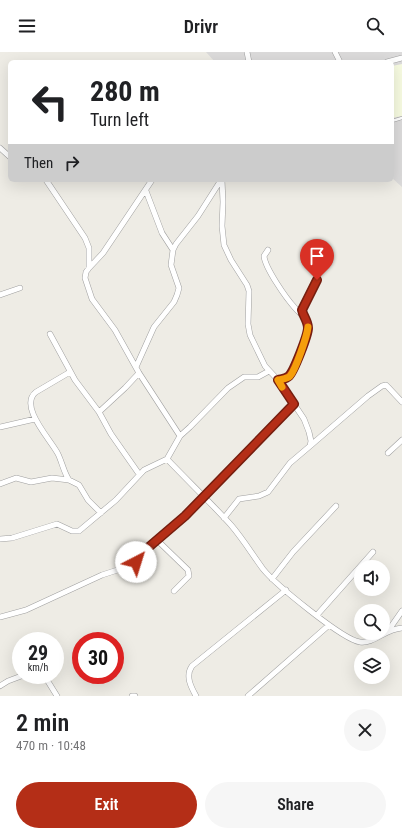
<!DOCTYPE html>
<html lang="en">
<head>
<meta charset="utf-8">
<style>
  :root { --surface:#fff; --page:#f6f6f6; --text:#202124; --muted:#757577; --accent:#b42e17 }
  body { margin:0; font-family:"Roboto Condensed",sans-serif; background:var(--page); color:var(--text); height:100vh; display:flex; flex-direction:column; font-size:15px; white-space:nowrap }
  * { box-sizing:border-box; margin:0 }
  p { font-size:13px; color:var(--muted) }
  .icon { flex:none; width:22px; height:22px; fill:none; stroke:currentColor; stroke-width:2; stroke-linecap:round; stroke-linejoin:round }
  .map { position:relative; height:644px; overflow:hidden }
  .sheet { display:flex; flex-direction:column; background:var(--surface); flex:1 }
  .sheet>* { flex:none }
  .banner { position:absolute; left:8px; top:8px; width:386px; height:122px; border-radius:6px; box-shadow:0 4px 16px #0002; background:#fff; color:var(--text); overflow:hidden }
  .controls { position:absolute; left:354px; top:508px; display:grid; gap:8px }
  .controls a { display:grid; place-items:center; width:36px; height:36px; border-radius:50%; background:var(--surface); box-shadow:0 4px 16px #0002; font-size:20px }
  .speed { position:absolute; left:12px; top:580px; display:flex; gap:8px; font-size:20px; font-weight:700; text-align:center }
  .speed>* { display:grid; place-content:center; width:52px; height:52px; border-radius:50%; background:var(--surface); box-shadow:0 4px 16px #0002; line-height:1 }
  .speed small { font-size:10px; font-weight:400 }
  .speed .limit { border:6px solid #d22; background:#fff; color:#111 }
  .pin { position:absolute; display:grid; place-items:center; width:34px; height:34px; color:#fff; margin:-41px -17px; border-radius:50% 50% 50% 0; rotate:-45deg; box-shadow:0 0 4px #0007 }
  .pin .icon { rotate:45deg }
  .me { position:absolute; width:44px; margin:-22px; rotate:40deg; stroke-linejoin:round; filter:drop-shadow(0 0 3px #0008) }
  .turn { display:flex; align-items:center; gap:14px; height:84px; padding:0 16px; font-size:18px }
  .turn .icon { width:52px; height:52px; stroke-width:2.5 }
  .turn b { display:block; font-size:28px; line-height:34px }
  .then { display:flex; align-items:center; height:38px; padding:0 16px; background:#0003; gap:8px; font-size:15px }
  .round { display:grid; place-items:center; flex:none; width:42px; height:42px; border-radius:21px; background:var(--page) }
  .headline { display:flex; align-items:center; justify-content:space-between; height:68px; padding:0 16px }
  h1 { font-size:24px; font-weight:600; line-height:30px }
  .button { display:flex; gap:8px; margin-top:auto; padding:8px 16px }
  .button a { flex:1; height:46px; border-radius:24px; background:var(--accent); color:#fff; font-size:16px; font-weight:600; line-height:46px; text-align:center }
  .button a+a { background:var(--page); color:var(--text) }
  header { display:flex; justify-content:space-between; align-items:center; height:52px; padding:0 16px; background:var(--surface); font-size:18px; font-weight:600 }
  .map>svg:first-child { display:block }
  .residential { fill:#dcdbdb }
  .education { fill:#f7fbe1 }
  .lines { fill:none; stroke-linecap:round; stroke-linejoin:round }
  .service-casing { stroke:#9f9f9f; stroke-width:3.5 }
  .minor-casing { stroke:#9f9f9f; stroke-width:6 }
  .service { stroke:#fff; stroke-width:2.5 }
  .minor { stroke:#fff; stroke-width:5 }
  .route-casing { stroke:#751e0f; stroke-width:10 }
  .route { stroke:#b42e17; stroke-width:7 }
  .slow { stroke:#f59e0b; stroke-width:7 }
</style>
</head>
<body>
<header><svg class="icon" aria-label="menu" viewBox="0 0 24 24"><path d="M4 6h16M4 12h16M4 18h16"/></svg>Drivr<svg class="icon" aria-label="search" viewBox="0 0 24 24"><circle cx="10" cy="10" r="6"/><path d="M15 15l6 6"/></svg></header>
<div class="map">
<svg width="402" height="644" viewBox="0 0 402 644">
  <rect width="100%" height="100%" fill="#eeece5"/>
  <path class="residential" d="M206,0h196v135l-10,-9v-116h-177z"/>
  <path class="education" d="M402,12v52l-10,2v-52z"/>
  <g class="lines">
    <defs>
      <path id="service" d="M392,69l10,-3"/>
      <path id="minor" d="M247,0l2,10
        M335,0l5,10
        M387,10l15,-4
        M0,96l10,9
        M46,128l39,58 4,10v20l-3,4 -1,6 7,21 23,31 24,43 41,63
        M222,128l1,22 -1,24 2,19 7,15 16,25 2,6 -1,33 2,11 15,31 13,14 26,39 5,13 2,9 -1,5 -20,17 -22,29 -9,4 -20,3 -15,19
        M146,139l16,42 11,17
        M268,198l-4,6c1,12 22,42 31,52 4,5 9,7 12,14 1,4 1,8 0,12l-15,38 -6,6 -8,2
        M89,216l14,-15 49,-73
        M0,243l20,-7
        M303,262l1,-9 13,-25
        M50,282l25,46 24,32 12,22 28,40
        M136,315l18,-40 20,-25 3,-7 2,-7 -8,-23 2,-15 3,-6 22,-28 23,-36
        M99,360l26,-24 14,-15
        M0,375l35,-8
        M310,394l58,-50 14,-10 4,-1 2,2 14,15
        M388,401l14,-13
        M167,407c21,22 43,43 64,66 12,14 21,29 32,44 12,15 80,71 97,73 14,2 25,-13 42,-14
        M69,428c-5,-7 -7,-18 -11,-26 -7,-14 -40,-48 -22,-62l34,-20
        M0,432l16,-6 15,4 21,-4 17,2 10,5 9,15 13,13
        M0,487l12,-1 45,-14 15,7h7l37,-31 28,-30 23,-11 13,-23 10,-9 38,-39 16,-11h14l11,-6
        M157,488l31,30 1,6 -15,15
        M272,527l21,-27 43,-46
        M317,563l56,-63
        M0,565l26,-7 76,-35 31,-10 17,-18 35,-31 109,-112
        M388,579l14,-20
        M44,623l13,21
        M0,634l8,-5 16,-6
        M132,644h3
        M196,644c-5,-9 -11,-20 -4,-30l94,-76
        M248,644l81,-71"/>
    </defs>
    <use href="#service" class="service-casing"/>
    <use href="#minor" class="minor-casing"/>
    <use href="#service" class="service"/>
    <use href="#minor" class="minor"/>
  </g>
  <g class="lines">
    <defs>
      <path id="route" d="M136,510l14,-16 35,-30 109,-112 -16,-24c4,-1 8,-1 11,-4 5,-5 19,-41 19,-48 0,-7 -5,-12 -6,-18l15,-30"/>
    </defs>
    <use href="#route" class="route-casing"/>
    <use href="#route" class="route"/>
    <path class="slow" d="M282,335l-4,-7c4,-1 9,-1 12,-4 6,-7 17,-40 18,-49"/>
  </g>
</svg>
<div class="controls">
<a><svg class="icon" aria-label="sound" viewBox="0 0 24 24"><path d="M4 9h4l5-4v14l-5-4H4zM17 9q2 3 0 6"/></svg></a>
<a><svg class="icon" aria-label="search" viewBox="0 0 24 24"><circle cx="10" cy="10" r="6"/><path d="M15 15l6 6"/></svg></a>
<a><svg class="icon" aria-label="layers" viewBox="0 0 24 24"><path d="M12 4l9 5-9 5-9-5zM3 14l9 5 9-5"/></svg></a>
</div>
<div class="speed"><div>29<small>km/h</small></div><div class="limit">30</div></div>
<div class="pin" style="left:317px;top:228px;background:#d93025"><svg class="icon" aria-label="arrive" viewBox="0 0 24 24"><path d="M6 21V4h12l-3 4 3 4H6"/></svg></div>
<svg class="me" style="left:136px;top:510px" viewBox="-20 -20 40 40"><circle r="19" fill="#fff"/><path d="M0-13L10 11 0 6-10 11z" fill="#b42e17"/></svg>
<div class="banner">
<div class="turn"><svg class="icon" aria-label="left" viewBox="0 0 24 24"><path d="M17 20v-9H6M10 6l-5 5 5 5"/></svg><div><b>280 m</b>Turn left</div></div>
<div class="then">Then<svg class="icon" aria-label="right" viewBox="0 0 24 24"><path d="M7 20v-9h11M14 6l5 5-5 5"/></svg></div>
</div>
</div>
<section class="sheet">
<div class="headline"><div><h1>2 min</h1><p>470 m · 10:48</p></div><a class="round"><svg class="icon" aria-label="close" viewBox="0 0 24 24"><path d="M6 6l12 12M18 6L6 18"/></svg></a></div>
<div class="button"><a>Exit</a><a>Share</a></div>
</section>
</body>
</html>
